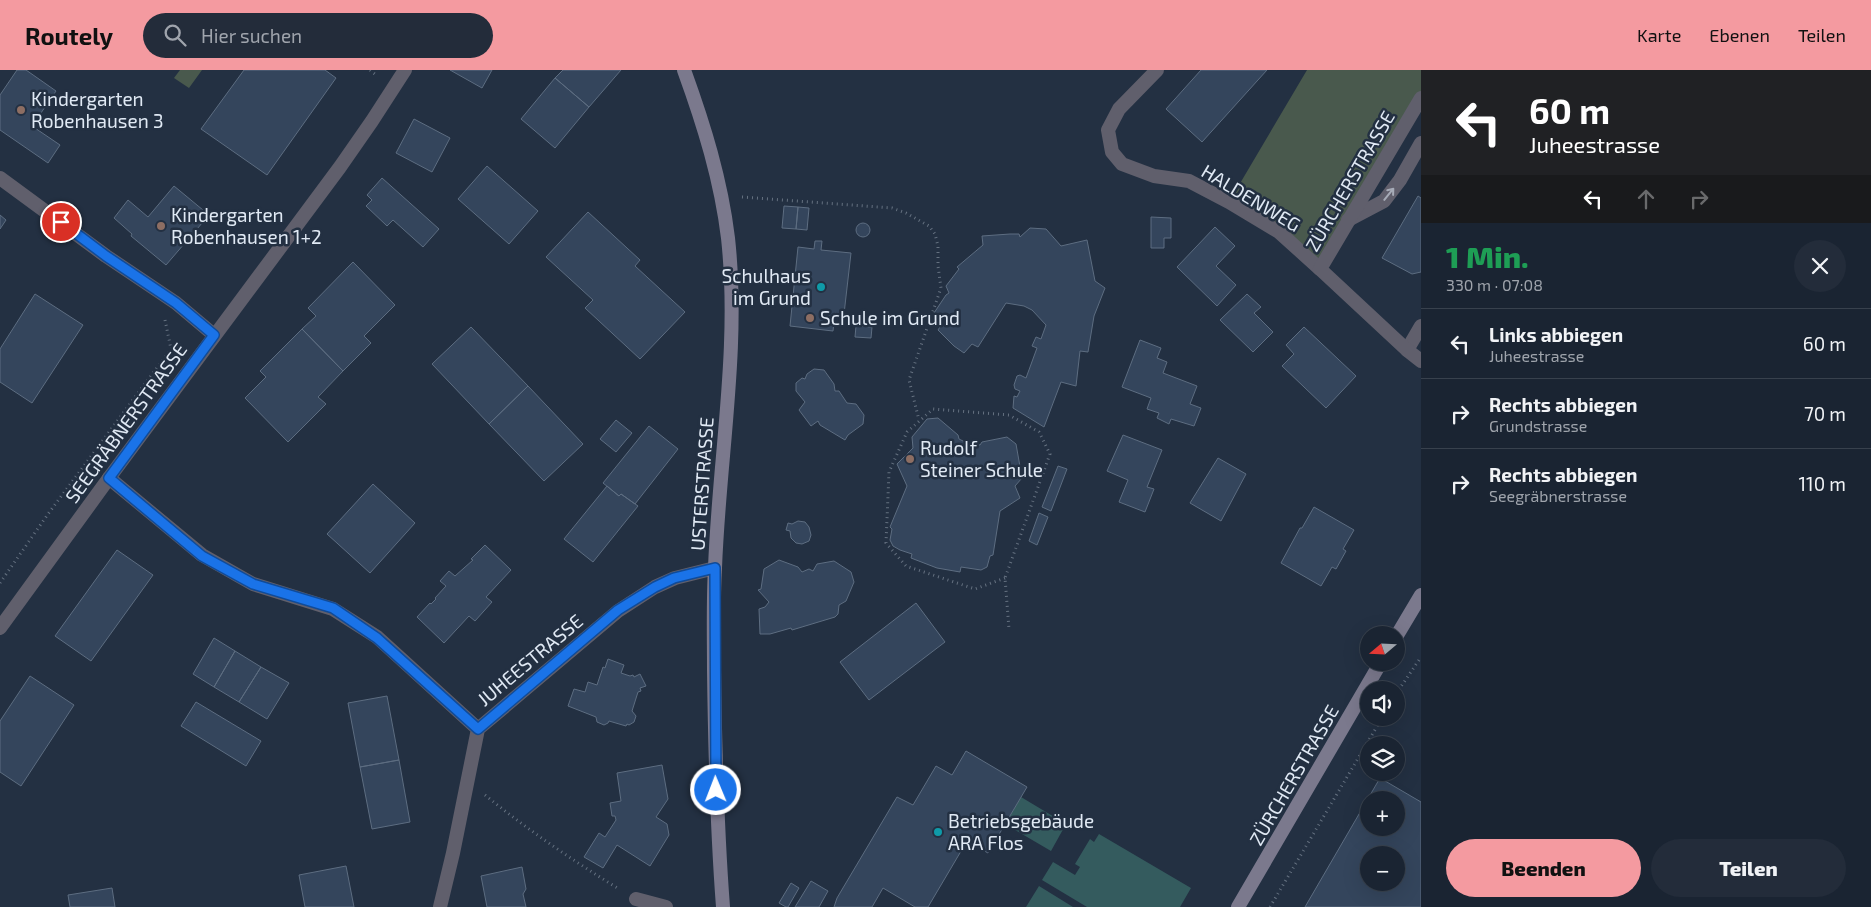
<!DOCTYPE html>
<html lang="de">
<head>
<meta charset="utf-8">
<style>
  :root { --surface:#1a2432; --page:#232c3a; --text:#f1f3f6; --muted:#9fa4ac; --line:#38414d; --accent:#f49aa0 }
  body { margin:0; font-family:"Exo 2",sans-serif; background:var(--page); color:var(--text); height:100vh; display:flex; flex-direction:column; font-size:19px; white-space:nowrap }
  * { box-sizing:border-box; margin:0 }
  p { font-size:16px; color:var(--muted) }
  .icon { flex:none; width:28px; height:28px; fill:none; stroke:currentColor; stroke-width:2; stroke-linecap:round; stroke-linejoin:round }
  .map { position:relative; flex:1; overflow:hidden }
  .details { display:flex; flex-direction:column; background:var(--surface); width:450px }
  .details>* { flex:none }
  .banner { background:#202124; color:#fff; overflow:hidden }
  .needle { width:32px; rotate:251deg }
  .controls { position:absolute; left:1360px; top:556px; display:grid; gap:10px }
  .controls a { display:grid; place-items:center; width:45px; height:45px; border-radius:50%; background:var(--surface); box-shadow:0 5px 20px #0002,0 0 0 1px var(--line); font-size:25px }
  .pin { position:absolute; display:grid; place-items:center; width:42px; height:42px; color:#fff; margin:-21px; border:2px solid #fff; border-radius:50%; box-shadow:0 1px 5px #0007 }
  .me { position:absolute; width:55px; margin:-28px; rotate:359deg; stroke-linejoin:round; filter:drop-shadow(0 0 4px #0008) }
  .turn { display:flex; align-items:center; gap:18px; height:105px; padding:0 25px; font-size:22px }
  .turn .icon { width:65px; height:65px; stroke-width:2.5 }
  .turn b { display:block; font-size:35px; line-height:42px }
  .lanes { display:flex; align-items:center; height:48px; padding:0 25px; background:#0003; justify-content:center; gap:25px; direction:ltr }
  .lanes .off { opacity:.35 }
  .round { display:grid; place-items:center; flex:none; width:52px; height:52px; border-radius:26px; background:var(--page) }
  .head { display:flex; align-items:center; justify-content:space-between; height:85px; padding:0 25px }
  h1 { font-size:30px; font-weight:800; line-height:38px; color:#1e9e55 }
  .cta { display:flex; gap:10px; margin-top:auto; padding:10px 25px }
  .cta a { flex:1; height:58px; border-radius:30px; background:var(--accent); color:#111; font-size:20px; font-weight:800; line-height:58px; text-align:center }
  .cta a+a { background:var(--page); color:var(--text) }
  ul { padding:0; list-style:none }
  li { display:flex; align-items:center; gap:15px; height:70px; padding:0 25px; border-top:1px solid var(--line) }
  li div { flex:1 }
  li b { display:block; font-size:19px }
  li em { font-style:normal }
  header { display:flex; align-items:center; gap:30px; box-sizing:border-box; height:70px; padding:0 25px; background:var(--accent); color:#111 }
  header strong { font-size:24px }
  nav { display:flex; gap:28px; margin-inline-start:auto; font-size:18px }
  .search { width:350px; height:45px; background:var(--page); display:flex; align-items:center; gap:12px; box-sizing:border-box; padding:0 18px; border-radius:28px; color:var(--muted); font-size:19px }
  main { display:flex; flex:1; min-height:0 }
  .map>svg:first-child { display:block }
  .green { fill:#49594d }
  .water { fill:#345b5e }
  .building { fill:#34455c; stroke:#5d6d81; fill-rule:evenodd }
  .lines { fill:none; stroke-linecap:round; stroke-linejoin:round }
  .path { stroke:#657180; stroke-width:3; stroke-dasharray:1 4; stroke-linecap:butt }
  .service { stroke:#605f6c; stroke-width:14 }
  .minor { stroke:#605f6c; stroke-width:14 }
  .tertiary { stroke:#605f6c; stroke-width:14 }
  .secondary { stroke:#7b798d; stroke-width:14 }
  .oneway { stroke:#a6abb7 }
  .route-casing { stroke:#114b97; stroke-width:12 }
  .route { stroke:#1a73e8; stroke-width:9 }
  .education-dot { fill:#8d6e63; stroke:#233042; stroke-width:2 }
  .culture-dot { fill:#0f9aa8; stroke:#233042; stroke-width:2 }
  .labels { text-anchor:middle; stroke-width:5; stroke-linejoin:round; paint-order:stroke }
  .poi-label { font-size:19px; fill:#e0e9f4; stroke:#233042; text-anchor:start }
  .street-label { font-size:19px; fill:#e0e9f4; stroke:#233042 }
</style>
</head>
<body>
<header>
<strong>Routely</strong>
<div class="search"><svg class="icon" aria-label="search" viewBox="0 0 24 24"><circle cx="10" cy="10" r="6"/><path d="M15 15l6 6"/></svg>Hier suchen</div>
<nav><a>Karte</a><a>Ebenen</a><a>Teilen</a></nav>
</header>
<main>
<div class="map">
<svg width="1421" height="837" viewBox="0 0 1421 837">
  <rect width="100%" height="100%" fill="#233042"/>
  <path class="green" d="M180,0h22l-13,18 -15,-10z
    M1307,0h114v28l-101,171 -91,-67z"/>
  <path class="water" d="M1021,727l45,27 -15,27 -46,-27z
    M1099,764l92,54 -11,19h-93l-45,-27 11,-18 22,13 5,-8 -5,-3 15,-25 4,3z
    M1039,816l34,21h-47z"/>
  <path class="building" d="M17,0h9l30,21 -24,35 28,19 -12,18 -48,-33v-35z
    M244,0h81l11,8 -69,97 -66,-46z
    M450,0h42l-10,18z
    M563,0h58l-32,37 -34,-29z
    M1201,0h66l-65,72 -36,-33z
    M555,8l34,29 -34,41 -34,-29z
    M414,49l36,19 -18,34 -36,-19z
    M487,96l51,45 -29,33 -51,-45z
    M382,108l57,51 -16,18 -30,-27 -6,6 -21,-20 6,-6 -5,-5z
    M174,116l35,29 -43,50 -35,-29 1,-2 -18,-16 14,-18 20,17z
    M1418,126l3,2v74l-9,2 -30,-16z
    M784,136l14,1 -2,22 -14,-1z
    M798,137l11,1 -2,22 -11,-1z
    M588,142l52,48 -5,6 50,46 -45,47 -55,-51 8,-8 -47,-43z
    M0,145l6,5 -6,9z
    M1151,147l20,1v20h-7v10h-13z
    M856 160a7 7 0 1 1 14 0a7 7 0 1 1-14 0Z
    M1215,157l20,19 -19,20 20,19 -19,21 -40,-39z
    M1030,158l16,1 15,17 26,-6 8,41 10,7 -11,28 -6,36 -8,-1 -4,35 -15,-4 -17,45 -31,-19 1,-12 3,1 3,-6 -5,-2 -1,-4 3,-9 3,-1 6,3 11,-30 -5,-2 4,-9 5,2 5,-14 -14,-15 -8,-4 -18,-3 -28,44 -6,-3 -8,9 -10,-7 -16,-16 5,-8 -11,-6 14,-21 3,-2 -3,-7 13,-17 -2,-2 26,-22 -1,-9 28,-2h9l1,3z
    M815,171h7l-1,9 30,3 -7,61 -9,-1 -2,18 -43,-5 8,-79 16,2z
    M353,192l42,43 -31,31 7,7 -28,28 -41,-42 14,-13 -8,-8z
    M35,224l48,31 -51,78 -32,-21v-33z
    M1247,224l14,13 -7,6 19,19 -20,20 -33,-32z
    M856,256l16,1 -1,11 -16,-1z
    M471,257l57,59 -39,38 -57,-60z
    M1304,257l52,49 -30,32 -44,-42 12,-12 -8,-9z
    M302,259l41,42 -25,26 8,7 -38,38 -43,-44 21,-21 -6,-6z
    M1140,270l21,8 -4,10 10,4 -4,11 34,13 -7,18 11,4 -7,18 -23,-7 -2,5 -12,-6 2,-5 -12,-4 4,-11 -29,-11z
    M814,299l10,1 10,14 1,7h4l8,12 9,1 8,11 -1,9 -15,11 -3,5 -25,-15 -2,-4 -7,5 -12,-16 6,-8 -9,-11v-8l6,-5 3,1 2,-5z
    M528,316l55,58 -39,37 -55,-57z
    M938,348l20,17 1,4 10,5 11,1 2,-3 25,-5 9,7 6,34 -7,8 5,12 -20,13 -7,44 -3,1 -3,11 -6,3 -20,-3 -1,5 -23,-4 -26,-10 1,-4 -12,-4 -7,-4 -3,-6 2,-11 -2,-2 17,-41 -10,-22 16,-16 -1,-11 15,-18z
    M616,350l16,13 -16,19 -16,-13z
    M649,356l29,23 -43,55 -14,-10 -2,2 -16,-13z
    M1123,365l39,15 -15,37 7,2 -9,23 -26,-10 9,-22 -21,-9z
    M1218,388l28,16 -25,47 -31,-18z
    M1058,396l9,3 -16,42 -9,-4z
    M373,414l42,39 -45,50 -43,-39z
    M607,416l12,10 2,-2 17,12 -45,56 -29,-23z
    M1314,437l40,23 -11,19 3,2 -10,18 -4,-2 -11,19 -40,-23 19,-35h2z
    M1039,443l9,4 -11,28 -8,-4z
    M798,451l7,1 4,5 2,8 -2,6 -7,3 -6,-1 -5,-5 -1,-7 -4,-1 2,-7 4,1z
    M485,475l26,25 -25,27 6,5 -17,19 -6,-5 -25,27 -27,-26 13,-14 1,1 5,-5 -1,-1 11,-12 -6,-5 9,-10 6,5 18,-16 -2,-1z
    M117,480l36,25 -62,86 -36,-25z
    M779,490l19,7 4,5 7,-3 4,2 4,-7 17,-3 17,11 3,10 -8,19 -7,4 -1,9 -3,3 -43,13 -1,-2 -21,6h-10l-1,-25 6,-2 4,-5 -11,-12 3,-1 3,-20z
    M916,533l29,39 -76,58 -29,-38z
    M214,568l21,13 -21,36 -21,-13z
    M235,581l26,16 -22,35 -25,-15z
    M608,589l16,6 -3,8 9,3 3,-1 1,2 6,-3 6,12 -6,2 1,3 -3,1 -6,19 4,5 -2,6 -5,3 -2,-1 -1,2 -17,-5 -1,2 -4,2 -7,-3 -1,-5 -28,-11 6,-17 11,3 3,-10 9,3 6,-18 2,1z
    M261,597l28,16 -22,36 -28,-17z
    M30,606l44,29 -53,81 -21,-14v-51z
    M387,626l12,64 -39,7 -12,-64z
    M196,632l65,39 -15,25 -65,-40z
    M966,681l61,36 -39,66 -21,-12 -39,66h-13l-32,-19 -11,19h-38l3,-9 60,-101 16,8 23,-39 16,9z
    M399,690l11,62 -38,7 -12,-62z
    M662,695l6,34 -12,18 11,7 2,11 -19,31 -33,-21 -14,23 -19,-11 15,-24 6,4 11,-17 -1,-4h-3l-2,-13 11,-2 -4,-28z
    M1380,708l41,24v105h-116zM1369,730h27v28h-27zM1369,785h27v27h-27z
    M346,796l8,41h-49l-6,-32z
    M522,797l4,22 -3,5 3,13h-39l-6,-31z
    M811,811l17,10 -9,16h-24z
    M791,813l8,5 -11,19h-2l-7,-4z
    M112,818l3,19h-45l-2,-12z"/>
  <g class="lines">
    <path class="path" d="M370,0l7,6
      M742,127l150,11 14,5 23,13 6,8 3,12v20l3,22 -32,92 10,40
      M165,250l6,29
      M1005,508l-30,11 -69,-23 -20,-23 3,-71 18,-40 26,-23 76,6 30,17 11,22 -45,124 4,51
      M0,513l48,-69 123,-165 11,-4
      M1396,624l25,-37
      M485,725c43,35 87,65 134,94
      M1270,837l112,-189"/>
    <path class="service" d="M1157,0l-38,39 -11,21 4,22 10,12 32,12 35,5 40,21 50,30 41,37
      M1348,150l36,-19 16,-21 21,-37
      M1407,280l14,-24"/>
    <path class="minor" d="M1421,28l-101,171 87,81 14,11
      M0,108l106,78 70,47 38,32
      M109,408l93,77 51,29 80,25 44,28 101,92
      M636,829l30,8
      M440,837l13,-54 25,-124 140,-118 37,-24 20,-9 40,-10"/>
    <path class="tertiary" d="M0,558l109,-150 231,-311 32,-46 33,-51"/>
    <path class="secondary" d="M684,0c20,55 37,110 44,168 12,110 -9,220 -13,330 -2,34 -1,68 -1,102 1,79 3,158 9,237
      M1396,567l25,-42
      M1238,837l143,-245"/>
  </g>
  <defs><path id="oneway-shaft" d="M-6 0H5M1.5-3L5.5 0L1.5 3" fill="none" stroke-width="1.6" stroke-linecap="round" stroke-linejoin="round" transform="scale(1.25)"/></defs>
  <use class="oneway" href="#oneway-shaft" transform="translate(1389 124) rotate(-51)"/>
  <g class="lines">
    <defs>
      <path id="route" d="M61,152l45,34 70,47 38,32 -105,143 93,78 51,28 80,24 44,30 101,91 140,-119 37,-23 19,-9 41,-10 1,222"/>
    </defs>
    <use href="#route" class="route-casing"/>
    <use href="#route" class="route"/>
  </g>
  <g class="education-dot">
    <circle cx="21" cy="40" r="5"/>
    <circle cx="161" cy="156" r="5"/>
    <circle cx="810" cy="248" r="5"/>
    <circle cx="910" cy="389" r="5"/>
  </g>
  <g class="culture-dot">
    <circle cx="821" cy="217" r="5"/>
    <circle cx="938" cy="762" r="5"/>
  </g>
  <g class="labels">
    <g class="poi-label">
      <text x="31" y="36">Kindergarten<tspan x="31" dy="22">Robenhausen 3</tspan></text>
      <text x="171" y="152">Kindergarten<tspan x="171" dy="22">Robenhausen 1+2</tspan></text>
      <text x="811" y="213" text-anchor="end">Schulhaus<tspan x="811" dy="22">im Grund</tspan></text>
      <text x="820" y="255">Schule im Grund</text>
      <text x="920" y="385">Rudolf<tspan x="920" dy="22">Steiner Schule</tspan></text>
      <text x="948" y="758">Betriebsgebäude<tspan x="948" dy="22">ARA Flos</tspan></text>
    </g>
    <g class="street-label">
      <text transform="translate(1350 111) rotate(-60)" y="7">ZÜRCHERSTRASSE</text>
      <text transform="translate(1251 128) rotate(31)" y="7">HALDENWEG</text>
      <text transform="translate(126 353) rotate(-54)" y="7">SEEGRÄBNERSTRASSE</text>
      <text transform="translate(702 414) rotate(-86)" y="7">USTERSTRASSE</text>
      <text transform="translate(530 590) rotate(-40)" y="7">JUHEESTRASSE</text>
      <text transform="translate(1294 705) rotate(-60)" y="7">ZÜRCHERSTRASSE</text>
    </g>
  </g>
</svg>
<div class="controls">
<a><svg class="needle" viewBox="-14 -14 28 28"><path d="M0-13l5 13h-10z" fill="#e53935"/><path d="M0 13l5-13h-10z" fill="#9fa4ac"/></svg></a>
<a><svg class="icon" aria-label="sound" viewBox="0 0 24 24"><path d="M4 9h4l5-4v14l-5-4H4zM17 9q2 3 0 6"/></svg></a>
<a><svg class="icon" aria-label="layers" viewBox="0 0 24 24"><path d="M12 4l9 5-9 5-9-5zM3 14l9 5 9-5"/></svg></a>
<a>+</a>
<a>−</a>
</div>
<div class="pin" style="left:61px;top:152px;background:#d93025"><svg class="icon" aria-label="arrive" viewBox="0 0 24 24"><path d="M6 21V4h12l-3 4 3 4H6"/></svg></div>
<svg class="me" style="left:716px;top:720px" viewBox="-20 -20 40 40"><circle r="17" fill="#1a73e8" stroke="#fff" stroke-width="3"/><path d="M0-11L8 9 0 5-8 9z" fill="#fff"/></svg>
</div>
<section class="details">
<div class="banner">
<div class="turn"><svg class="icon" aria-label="left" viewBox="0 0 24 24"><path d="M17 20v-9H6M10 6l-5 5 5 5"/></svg><div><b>60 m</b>Juheestrasse</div></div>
<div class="lanes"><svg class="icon" aria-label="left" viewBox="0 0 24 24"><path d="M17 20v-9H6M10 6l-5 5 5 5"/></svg><svg class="icon off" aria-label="ahead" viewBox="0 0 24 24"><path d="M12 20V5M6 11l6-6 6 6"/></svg><svg class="icon off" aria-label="right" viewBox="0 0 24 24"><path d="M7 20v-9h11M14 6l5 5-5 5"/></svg></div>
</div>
<div class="head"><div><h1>1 Min.</h1><p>330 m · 07:08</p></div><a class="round"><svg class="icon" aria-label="close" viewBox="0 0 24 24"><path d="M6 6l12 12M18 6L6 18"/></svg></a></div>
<ul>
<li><svg class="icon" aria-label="left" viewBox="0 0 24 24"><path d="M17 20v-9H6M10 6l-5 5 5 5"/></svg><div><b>Links abbiegen</b><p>Juheestrasse</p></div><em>60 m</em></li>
<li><svg class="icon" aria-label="right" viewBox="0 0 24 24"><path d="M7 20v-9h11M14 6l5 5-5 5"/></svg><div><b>Rechts abbiegen</b><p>Grundstrasse</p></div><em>70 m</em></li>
<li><svg class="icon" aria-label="right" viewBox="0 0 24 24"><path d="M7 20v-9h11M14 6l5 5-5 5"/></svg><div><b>Rechts abbiegen</b><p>Seegräbnerstrasse</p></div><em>110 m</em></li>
</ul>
<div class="cta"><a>Beenden</a><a>Teilen</a></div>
</section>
</main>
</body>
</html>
